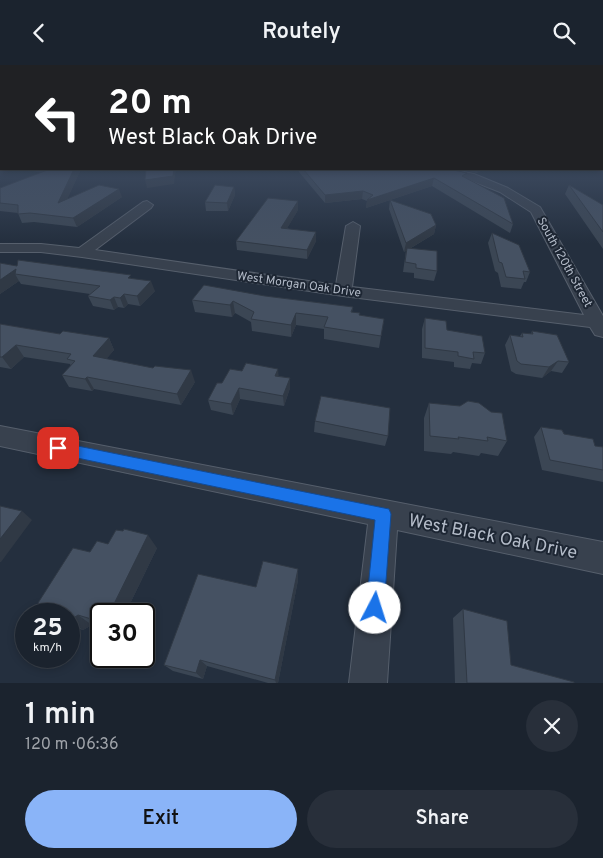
<!DOCTYPE html>
<html lang="en">
<head>
<meta charset="utf-8">
<style>
  :root { --surface:#1b232e; --page:#282f3a; --text:#f1f3f6; --muted:#a0a4aa; --line:#39404a; --accent:#8ab4f8 }
  body { margin:0; font-family:Overpass,sans-serif; background:var(--page); color:var(--text); height:100vh; display:flex; flex-direction:column; font-size:19px; white-space:nowrap }
  * { box-sizing:border-box; margin:0 }
  p { font-size:16px; color:var(--muted) }
  .icon { flex:none; width:28px; height:28px; fill:none; stroke:currentColor; stroke-width:2; stroke-linecap:round; stroke-linejoin:round }
  .map { position:relative; height:618px; overflow:hidden }
  .sheet { display:flex; flex-direction:column; background:var(--surface); flex:1 }
  .sheet>* { flex:none }
  .banner { position:absolute; left:0px; top:0px; width:604px; height:105px; box-shadow:0 2px 8px #0003,0 0 0 1px var(--line); background:#202124; color:#fff; overflow:hidden }
  .speed { position:absolute; left:15px; top:538px; display:flex; gap:10px; font-size:25px; font-weight:700; text-align:center }
  .speed>* { display:grid; place-content:center; width:65px; height:65px; border-radius:50%; background:var(--surface); box-shadow:0 2px 8px #0003,0 0 0 1px var(--line); line-height:1 }
  .speed small { font-size:12px; font-weight:400 }
  .speed .limit { border:2px solid #111; border-radius:8px; background:#fff; color:#111 }
  .pin { position:absolute; display:grid; place-items:center; width:42px; height:42px; color:#fff; margin:-21px; border-radius:10px; box-shadow:0 2px 8px #0006 }
  .me { position:absolute; width:55px; margin:-28px; rotate:5deg; stroke-linejoin:round; filter:drop-shadow(0 0 4px #0008) }
  .turn { display:flex; align-items:center; gap:18px; height:105px; padding:0 25px; font-size:22px }
  .turn .icon { width:65px; height:65px; stroke-width:2.5 }
  .turn b { display:block; font-size:35px; line-height:42px }
  .round { display:grid; place-items:center; flex:none; width:52px; height:52px; border-radius:26px; background:var(--page) }
  .summary { display:flex; align-items:center; justify-content:space-between; height:85px; padding:0 25px }
  h1 { font-size:30px; font-weight:600; line-height:38px }
  .button { display:flex; gap:10px; margin-top:auto; padding:10px 25px }
  .button a { flex:1; height:58px; border-radius:30px; background:var(--accent); color:#111; font-size:20px; font-weight:600; line-height:58px; text-align:center }
  .button a+a { background:var(--page); color:var(--text) }
  header { display:flex; justify-content:space-between; align-items:center; height:65px; padding:0 25px; background:var(--surface); font-size:22px; font-weight:600 }
  .map>svg:first-child { display:block }
  .lines { fill:none; stroke-linecap:round; stroke-linejoin:round }
  .minor-casing { stroke:#565f6c; stroke-width:2 }
  .minor { fill:#38414e; fill-rule:evenodd }
  .wall { fill:#3b4654 }
  .shaded-wall { fill:#303945 }
  .building { fill:#455162; stroke:#303945 }
  .route { fill:#1a73e8; stroke:#114b97 }
  .labels { text-anchor:middle; stroke-width:4; stroke-linejoin:round; paint-order:stroke }
  .far-street-label { font-size:12px; fill:#b4bcc9; stroke:#1d2633 }
  .near-street-label { font-size:18px; fill:#b4bcc9; stroke:#1d2633 }
</style>
</head>
<body>
<header><svg class="icon" aria-label="back" viewBox="0 0 24 24"><path d="M15 5l-7 7 7 7"/></svg>Routely<svg class="icon" aria-label="search" viewBox="0 0 24 24"><circle cx="10" cy="10" r="6"/><path d="M15 15l6 6"/></svg></header>
<div class="map">
<svg width="603" height="618" viewBox="0 0 603 618">
  <rect width="100%" height="100%" fill="#242f3e"/>
  <g class="lines">
    <defs>
      <path id="minor" d="M431,104h19l24,5 34,14 32,19 63,109v21l-8,-2 -5,-8 -247,-31 -261,-39 -41,-5h-41v-8h41l38,4 64,-46 4,-1 6,4 -2,3 -56,42 241,35 10,-59 7,-4 7,4 -8,61 232,28 -53,-103 -31,-20 -33,-13 -35,-8z
        M0,361l603,116v32l-206,-44 -10,153h-38l19,-159 -368,-78z"/>
    </defs>
    <use href="#minor" class="minor-casing"/>
    <use href="#minor" class="minor"/>
  </g>
  <path class="wall" d="M0,91h1v12h-1z
    M12,104h69l-14,30 55,-2 -45,30 -43,-5 -12,1 -4,-10 -18,-2v-23l43,-16z
    M287,104h162l17,9 47,46 -3,9 -78,-47 -66,22 1,-7 -5,-2 -37,4 -26,-31v-2z
    M457,104h27l-7,4z
    M569,120l34,20v44l-38,-55z
    M234,122l1,8 -7,16h-22l-1,-9z
    M390,135l46,25 -2,9 -23,14 26,23 -3,10 -20,-3v-5l-11,-1 3,-21 -2,1 -15,-43z
    M298,145l-11,18 29,13 -9,18 -70,-9 -1,-9z
    M492,168l38,39 -4,10h-2l-3,7 -20,-2 -3,-14 -3,-2 -7,-28z
    M0,198l17,3 115,12 23,13 -15,15 -12,-2 -4,4 -6,-1 -4,3 -21,-4 -5,-10 2,-2 -69,-10 -2,-3 -19,13z
    M265,231l88,11 -1,5 8,3 24,4 -5,29 -55,-9v-10l-28,-4 -5,12 -39,-6 -1,-9 -16,-9 -3,4 -37,-5 -3,-12z
    M425,253l60,35 -4,11 -9,-1 -2,6 -16,-2v-5l-32,-4v-29z
    M0,259l60,10 49,4 5,12 -8,9 89,23 -14,23 -87,-16 -2,2 -23,-4 -7,-12 9,-9 -1,-2 -46,-7 -13,12 -11,-2z
    M532,266l37,31 -7,11 -11,-2 -9,7 -26,-4 -5,-3 -6,-26 5,-10 10,1 2,-3 9,1z
    M279,311l11,2v10l-6,18 -44,-7 -7,16 -22,-5 -3,-10 14,-17z
    M429,338l78,38 -9,15 -17,-3 -2,3 -26,-4 -2,2 -27,-3v-33z
    M315,356l73,15 -3,10 -71,-14z
    M541,362l54,19 8,1v35l-61,-12 -8,-33z
    M108,479l49,4 -32,66h-24v13l-9,-2 -9,5 -14,-5v-11l-15,-1 -16,-10 52,-51z
    M298,504v11l-20,103h-10l-61,-17 -4,13 -30,-8 -9,-6 92,-78z
    M463,544l48,56 63,18h-119l-2,-65z"/>
  <path class="shaded-wall" d="M74,104h7l-19,42 -4,-8z
    M174,104h2l-2,15 -27,4 -2,-8z
    M478,104h6l-7,4z
    M434,113l-2,8 -66,22 1,-8z
    M234,122l1,8 -7,16 -1,-8z
    M119,124l3,8 -45,30 -4,-9z
    M363,126l-1,8 -37,4v-8z
    M298,136v9l-16,27 -1,-9z
    M436,160l-2,9 -30,18 2,-9z
    M316,167v9l-9,18v-9z
    M16,204l-1,5 4,7 -19,13v-14z
    M151,216l4,10 -15,15 -3,-10z
    M124,229l4,10 -4,4 -4,-10z
    M114,232l4,10 -4,3 -4,-10z
    M233,236l2,12 -3,4 -2,-12z
    M296,248v12l-5,12v-12z
    M109,273l5,12 -15,18 -6,-12z
    M16,280l8,12 -13,12 -9,-12z
    M558,296l-7,10 -9,7 7,-11z
    M278,304l1,10 -4,-3z
    M191,305l4,12 -14,23 -4,-11z
    M87,312l7,12 -2,2 -7,-12z
    M290,313v10l-6,18 -1,-10z
    M239,323l1,11 -7,16 -2,-11z
    M22,446l10,9 -31,42h-1v-23z
    M148,470l9,13 -32,66h-16z
    M298,504v11l-20,103h-2l-1,-3z
    M78,550l14,10 -9,5 -14,-9z
    M200,595l7,6 -4,13 -7,-6z"/>
  <path class="building" d="M50,104h24l-16,34 41,-18 20,4 -46,29 -43,-5 -12,1v-9l-18,-2v-15z
    M146,104h28l-1,7 -28,4z
    M303,104h146l18,4 -5,3 42,22 9,26 -79,-46 -67,22 6,-5 -10,-4 -38,4z
    M215,120l19,2 -7,16 -22,-1z
    M569,120l34,20v27z
    M268,133l30,3 -17,27 35,4 -9,18 -71,-9z
    M390,135l41,14 5,11 -30,18z
    M492,168l27,12 11,27 -7,-1 2,8 -19,-2 -4,-14 -3,-1z
    M407,183l30,3v20l-21,-3v-4l-11,-2z
    M18,195l113,15 -3,3 23,3 -14,15 -13,-2 -4,4 -6,-1 -4,3 -22,-4 12,-10 -85,-12 1,-5 -16,11v-17l17,3z
    M204,220l61,11 88,11 -2,5 9,1 -1,2 25,4 -3,17 -57,-9 4,-10 -32,-4 -5,12 -40,-6 3,-7 -21,-11 -3,4 -38,-5z
    M425,253l21,3 1,9 35,6 3,17 -12,-1 1,7 -16,-3v-4l-33,-4z
    M0,259l60,10 3,-3 46,7 -16,18 60,12 2,-2 36,4 -14,24 -90,-17 -2,2 -23,-4 13,-14 -8,-2 4,-5 -55,-9 -14,12h-2z
    M532,266l25,4 12,27 -11,-1 -9,6 -28,-3 -4,-3 -7,-26 13,2 -1,-4 11,1z
    M246,298l32,6 -3,7 15,2 -7,18 -44,-8 -8,16 -23,-4 9,-17h5l8,-14 12,2z
    M321,331l69,12 -2,28 -73,-15z
    M468,336l11,2 12,9 11,1 5,28 -20,-4 1,4 -30,-4 1,2 -29,-3 -1,-33 31,3z
    M541,362l21,3 2,4 29,5 2,7 8,1v23l-53,-10z
    M0,441l22,5 -22,28z
    M124,464l24,6 -39,79h-8v8l-23,-7 -9,6v-7h-15l-1,-6 -15,-5 35,-55 17,4 7,-11 11,3 8,-14 7,1z
    M263,496l35,8 -23,111 -75,-20 -4,13 -32,-8 34,-91 58,13z
    M463,544l44,12 4,44 63,17v1h-107z"/>
  <linearGradient id="sky" x2="0" y2="1"><stop stop-color="#141a22"/><stop offset="0.51" stop-color="#3f4d63"/><stop offset="1" stop-color="#3f4d63" stop-opacity="0"/></linearGradient>
  <rect width="603" height="178" fill="url(#sky)"/>
  <path class="route" d="M58,377l331,67 2,5 -7,94 -3,6 -6,3 -6,-3 -3,-6 9,-88 -317,-66 -5,-2 -2,-4 2,-4z"/>
  <g class="labels">
    <g class="far-street-label">
      <text transform="translate(565 197) rotate(61)" y="4">South 120th Street</text>
      <text transform="translate(299 219) rotate(8)" y="4">West Morgan Oak Drive</text>
    </g>
    <g class="near-street-label">
      <text transform="translate(493 471) rotate(11)" y="6">West Black Oak Drive</text>
    </g>
  </g>
</svg>
<div class="speed"><div>25<small>km/h</small></div><div class="limit">30</div></div>
<div class="pin" style="left:58px;top:383px;background:#d93025"><svg class="icon" aria-label="arrive" viewBox="0 0 24 24"><path d="M6 21V4h12l-3 4 3 4H6"/></svg></div>
<svg class="me" style="left:375px;top:543px" viewBox="-20 -20 40 40"><circle r="19" fill="#fff"/><path d="M0-13L10 11 0 6-10 11z" fill="#1a73e8"/></svg>
<div class="banner">
<div class="turn"><svg class="icon" aria-label="left" viewBox="0 0 24 24"><path d="M17 20v-9H6M10 6l-5 5 5 5"/></svg><div><b>20 m</b>West Black Oak Drive</div></div>
</div>
</div>
<section class="sheet">
<div class="summary"><div><h1>1 min</h1><p>120 m · 06:36</p></div><a class="round"><svg class="icon" aria-label="close" viewBox="0 0 24 24"><path d="M6 6l12 12M18 6L6 18"/></svg></a></div>
<div class="button"><a>Exit</a><a>Share</a></div>
</section>
</body>
</html>
